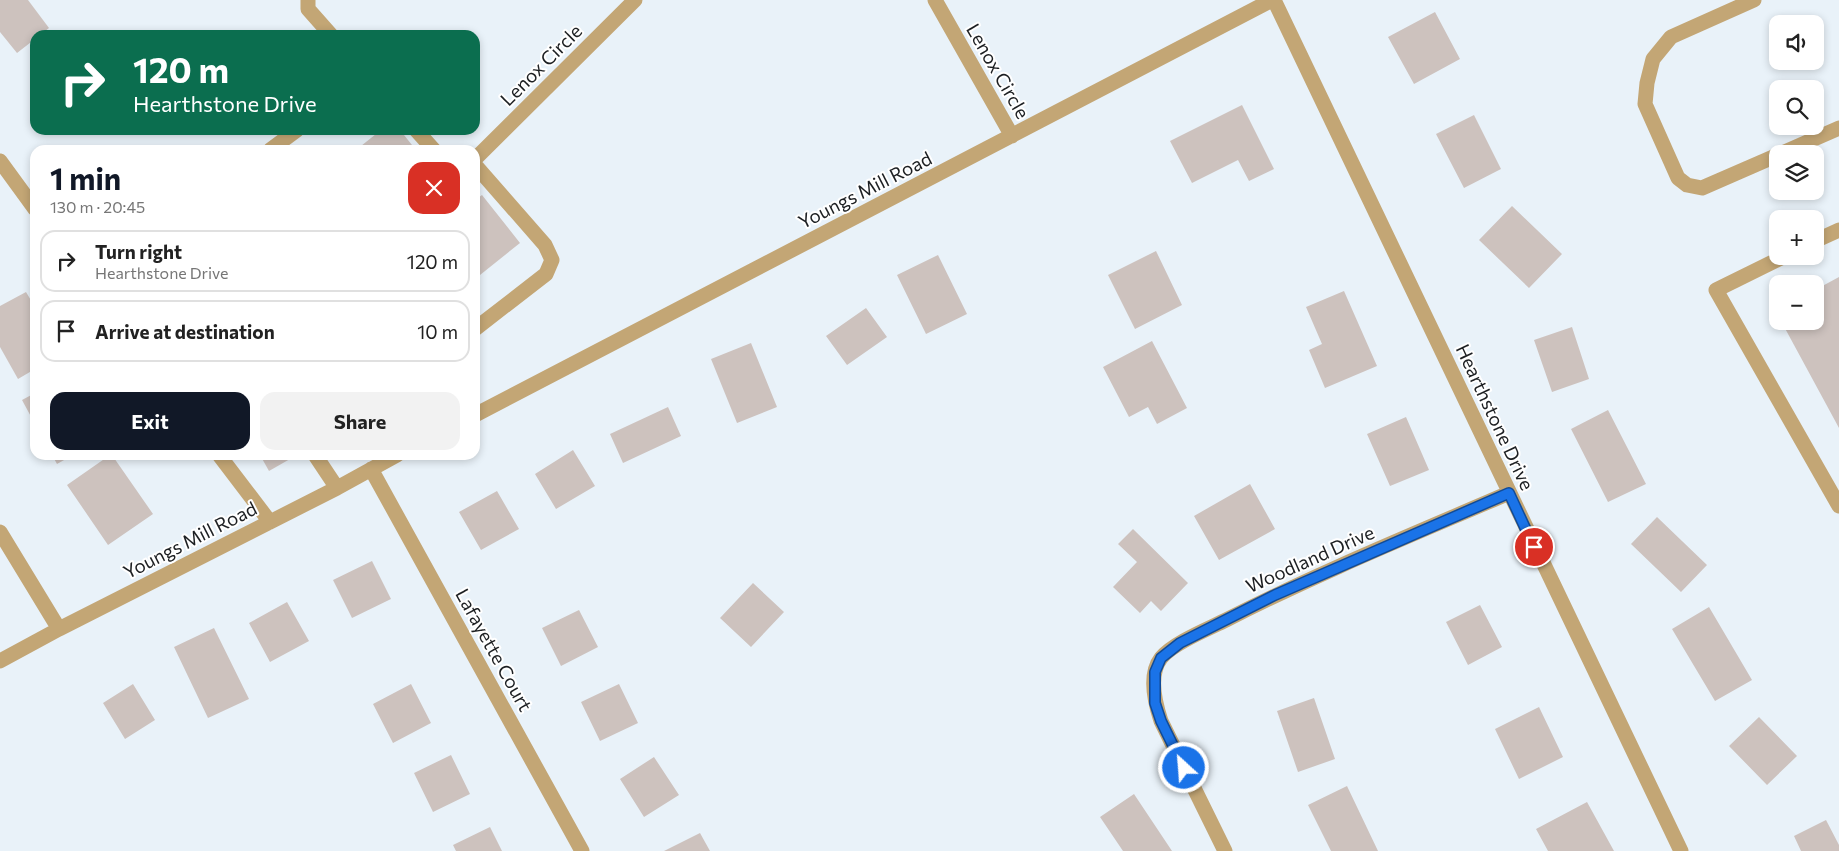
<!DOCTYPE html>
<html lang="en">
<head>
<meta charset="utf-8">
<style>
  :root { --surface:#fff; --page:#f2f2f2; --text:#222; --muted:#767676; --line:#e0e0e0; --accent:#111827 }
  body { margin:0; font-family:Commissioner,sans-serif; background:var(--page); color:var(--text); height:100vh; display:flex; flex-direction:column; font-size:19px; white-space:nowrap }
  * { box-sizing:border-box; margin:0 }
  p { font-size:16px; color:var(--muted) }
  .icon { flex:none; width:28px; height:28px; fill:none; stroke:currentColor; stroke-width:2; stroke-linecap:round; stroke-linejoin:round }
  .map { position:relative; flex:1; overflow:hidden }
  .details { position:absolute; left:30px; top:145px; width:450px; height:315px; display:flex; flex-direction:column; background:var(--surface); border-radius:15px; box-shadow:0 2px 8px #0003 }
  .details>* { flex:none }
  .hud { position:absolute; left:30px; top:30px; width:450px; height:105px; border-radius:15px; box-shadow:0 2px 8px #0003; background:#0b6e4f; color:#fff; overflow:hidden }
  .buttons { position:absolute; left:1769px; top:15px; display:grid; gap:10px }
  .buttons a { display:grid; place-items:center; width:55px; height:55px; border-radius:10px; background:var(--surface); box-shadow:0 2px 8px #0003; font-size:25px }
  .pin { position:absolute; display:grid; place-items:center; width:42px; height:42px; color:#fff; margin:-21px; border:2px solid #fff; border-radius:50%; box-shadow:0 1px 5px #0007 }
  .me { position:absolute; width:55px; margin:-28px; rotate:334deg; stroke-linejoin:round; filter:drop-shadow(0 0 4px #0008) }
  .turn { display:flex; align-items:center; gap:18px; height:105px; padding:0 20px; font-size:22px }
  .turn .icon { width:65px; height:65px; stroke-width:2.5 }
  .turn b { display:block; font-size:35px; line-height:42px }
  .round { display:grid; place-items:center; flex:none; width:52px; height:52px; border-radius:15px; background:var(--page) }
  .headline { display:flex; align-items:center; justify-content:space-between; height:85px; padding:0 20px }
  h1 { font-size:30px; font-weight:700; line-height:38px; color:var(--accent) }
  .cta { display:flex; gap:10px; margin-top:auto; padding:10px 20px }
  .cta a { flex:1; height:58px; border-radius:15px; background:var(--accent); color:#fff; font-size:20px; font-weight:700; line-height:58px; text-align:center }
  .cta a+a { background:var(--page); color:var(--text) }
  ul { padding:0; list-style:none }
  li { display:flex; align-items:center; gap:15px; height:62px; margin:0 10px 8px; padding:0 10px; border:2px solid var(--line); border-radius:15px }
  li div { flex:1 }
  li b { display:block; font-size:19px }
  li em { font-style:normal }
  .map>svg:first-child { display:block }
  .building { fill:#cdc2be }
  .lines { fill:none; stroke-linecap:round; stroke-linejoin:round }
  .minor { stroke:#c3a675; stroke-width:15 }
  .route-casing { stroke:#114b97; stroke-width:12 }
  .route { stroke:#1a73e8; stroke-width:9 }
  .labels { text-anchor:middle; stroke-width:4; stroke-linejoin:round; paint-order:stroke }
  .street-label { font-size:19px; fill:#1c1f22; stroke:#fff }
</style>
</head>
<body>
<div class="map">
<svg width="1839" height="851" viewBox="0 0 1839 851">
  <rect width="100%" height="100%" fill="#e9f2f9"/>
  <path class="building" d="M0,0h28l21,28 -9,7h-5v4l-18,14 -17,-21z
    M1435,12l25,47 -46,25 -26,-47z
    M1242,105l32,64 -25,12 -11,-21 -46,23 -22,-42z
    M1474,115l27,54 -37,19 -28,-54z
    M381,130h19l16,20h-60z
    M482,195l38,48 -45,36v-79z
    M1512,206l50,48 -33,34 -50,-48z
    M1156,251l26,54 -47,24 -27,-54z
    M938,255l29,59 -41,20 -29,-59z
    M1839,277v151l-58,-107h34v-31z
    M1344,291l33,75 -52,22 -16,-38 13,-6 -16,-37z
    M26,292l9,15v62l-17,10 -18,-32v-41z
    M866,308l21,29 -40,28 -21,-29z
    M1572,327l17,52 -37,13 -18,-52z
    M1152,341l35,67 -30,16 -9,-17 -19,10 -26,-50z
    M751,343l26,64 -40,16 -26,-64z
    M35,393v31l-13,-24z
    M668,407l13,29 -58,27 -13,-29z
    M1608,410l38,74 -38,18 -37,-73z
    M1406,417l23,53 -39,16 -23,-52z
    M573,450l22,36 -39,23 -21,-35z
    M52,455h21l-16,9z
    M110,455h2l41,59 -45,31 -41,-60z
    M260,455h37l-28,16z
    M1250,484l25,45 -56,31 -25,-44z
    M497,491l22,38 -38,21 -22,-38z
    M1657,517l50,48 -26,27 -50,-48z
    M1133,529l55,54 -27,28 -10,-10 -11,12 -27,-26 24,-25 -19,-18z
    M372,561l19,38 -39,19 -19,-38z
    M753,583l31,29 -33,35 -31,-29z
    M287,602l22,39 -39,21 -21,-39z
    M1480,605l22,42 -34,18 -22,-43z
    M1709,607l43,73 -37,21 -43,-72z
    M579,610l19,37 -37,19 -19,-38z
    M214,628l35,71 -41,19 -34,-71z
    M133,684l22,36 -30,19 -22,-36z
    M411,684l20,39 -38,20 -20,-39z
    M619,684l19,39 -38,18 -19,-39z
    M1314,698l21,61 -37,13 -21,-61z
    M1539,707l24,50 -44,22 -24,-50z
    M1759,717l38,39 -30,29 -38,-39z
    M451,755l19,39 -37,18 -19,-39z
    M654,757l25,38 -35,22 -24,-38z
    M1347,786l31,65h-47l-23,-46z
    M1134,794l38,57h-49l-23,-34z
    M1587,802l27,49h-66l-12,-22z
    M1826,820l13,25v6h-38l-7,-15z
    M490,827l12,24h-46l-3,-6z
    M700,833l10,18h-46z"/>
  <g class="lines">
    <path class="minor" d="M308,0v9l23,26
      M935,0l77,136
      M1274,0l407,851
      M1754,0l-83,37 -18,22 -6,24 -2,21 33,74 9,7 15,3 76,-33
      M416,130l18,20
      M270,150l27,-20
      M1780,154l59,-26
      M475,159l160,-159
      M0,161l35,48
      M475,165l70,80 7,15 -6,14 -71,55
      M1815,241l24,-11
      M1785,256l-69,34 123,216
      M475,415l797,-415
      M219,455l51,67
      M315,455l22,33
      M371,469l211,382
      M0,532l59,97
      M0,661l59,-32 278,-141 60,-33
      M1225,851l-64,-130c-6,-18 -13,-46 0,-63 12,-15 47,-29 65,-38 92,-47 188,-86 283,-127"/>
  </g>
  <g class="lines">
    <defs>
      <path id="route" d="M1184,768l-23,-47 -6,-18v-31l6,-14 19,-15 95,-48 234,-102 25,54"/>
    </defs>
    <use href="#route" class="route-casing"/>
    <use href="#route" class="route"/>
  </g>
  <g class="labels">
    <g class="street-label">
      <text transform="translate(541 65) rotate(-45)" y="7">Lenox Circle</text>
      <text transform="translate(998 71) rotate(60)" y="7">Lenox Circle</text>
      <text transform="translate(865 190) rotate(-27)" y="7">Youngs Mill Road</text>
      <text transform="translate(1495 417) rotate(65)" y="7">Hearthstone Drive</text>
      <text transform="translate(190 540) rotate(-27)" y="7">Youngs Mill Road</text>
      <text transform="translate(1310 559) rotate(-24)" y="7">Woodland Drive</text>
      <text transform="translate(494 650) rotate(61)" y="7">Lafayette Court</text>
    </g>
  </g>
</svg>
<div class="buttons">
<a><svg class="icon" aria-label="sound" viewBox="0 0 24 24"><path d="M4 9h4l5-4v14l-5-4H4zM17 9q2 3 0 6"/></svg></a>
<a><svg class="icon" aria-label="search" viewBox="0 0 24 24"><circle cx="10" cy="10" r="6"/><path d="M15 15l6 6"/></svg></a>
<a><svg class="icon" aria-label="layers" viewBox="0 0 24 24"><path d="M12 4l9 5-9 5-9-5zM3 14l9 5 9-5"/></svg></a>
<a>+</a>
<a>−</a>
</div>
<div class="pin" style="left:1534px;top:547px;background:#d93025"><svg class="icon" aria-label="arrive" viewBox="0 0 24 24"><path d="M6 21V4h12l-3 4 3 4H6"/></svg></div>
<svg class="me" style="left:1184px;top:768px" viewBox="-20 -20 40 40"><circle r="17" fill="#1a73e8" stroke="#fff" stroke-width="3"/><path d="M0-11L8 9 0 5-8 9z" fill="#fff"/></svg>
<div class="hud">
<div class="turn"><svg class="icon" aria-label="right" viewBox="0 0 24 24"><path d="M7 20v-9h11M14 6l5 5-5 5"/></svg><div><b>120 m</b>Hearthstone Drive</div></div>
</div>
<section class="details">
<div class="headline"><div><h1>1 min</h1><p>130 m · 20:45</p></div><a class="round" style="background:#d93025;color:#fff"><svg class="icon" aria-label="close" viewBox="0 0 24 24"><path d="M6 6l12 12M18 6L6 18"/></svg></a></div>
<ul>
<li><svg class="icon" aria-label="right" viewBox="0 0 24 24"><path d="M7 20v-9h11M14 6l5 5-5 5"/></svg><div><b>Turn right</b><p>Hearthstone Drive</p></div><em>120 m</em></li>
<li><svg class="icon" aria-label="arrive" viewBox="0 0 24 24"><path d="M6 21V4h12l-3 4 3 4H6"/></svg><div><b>Arrive at destination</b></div><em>10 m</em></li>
</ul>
<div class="cta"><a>Exit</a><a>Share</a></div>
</section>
</div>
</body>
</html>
